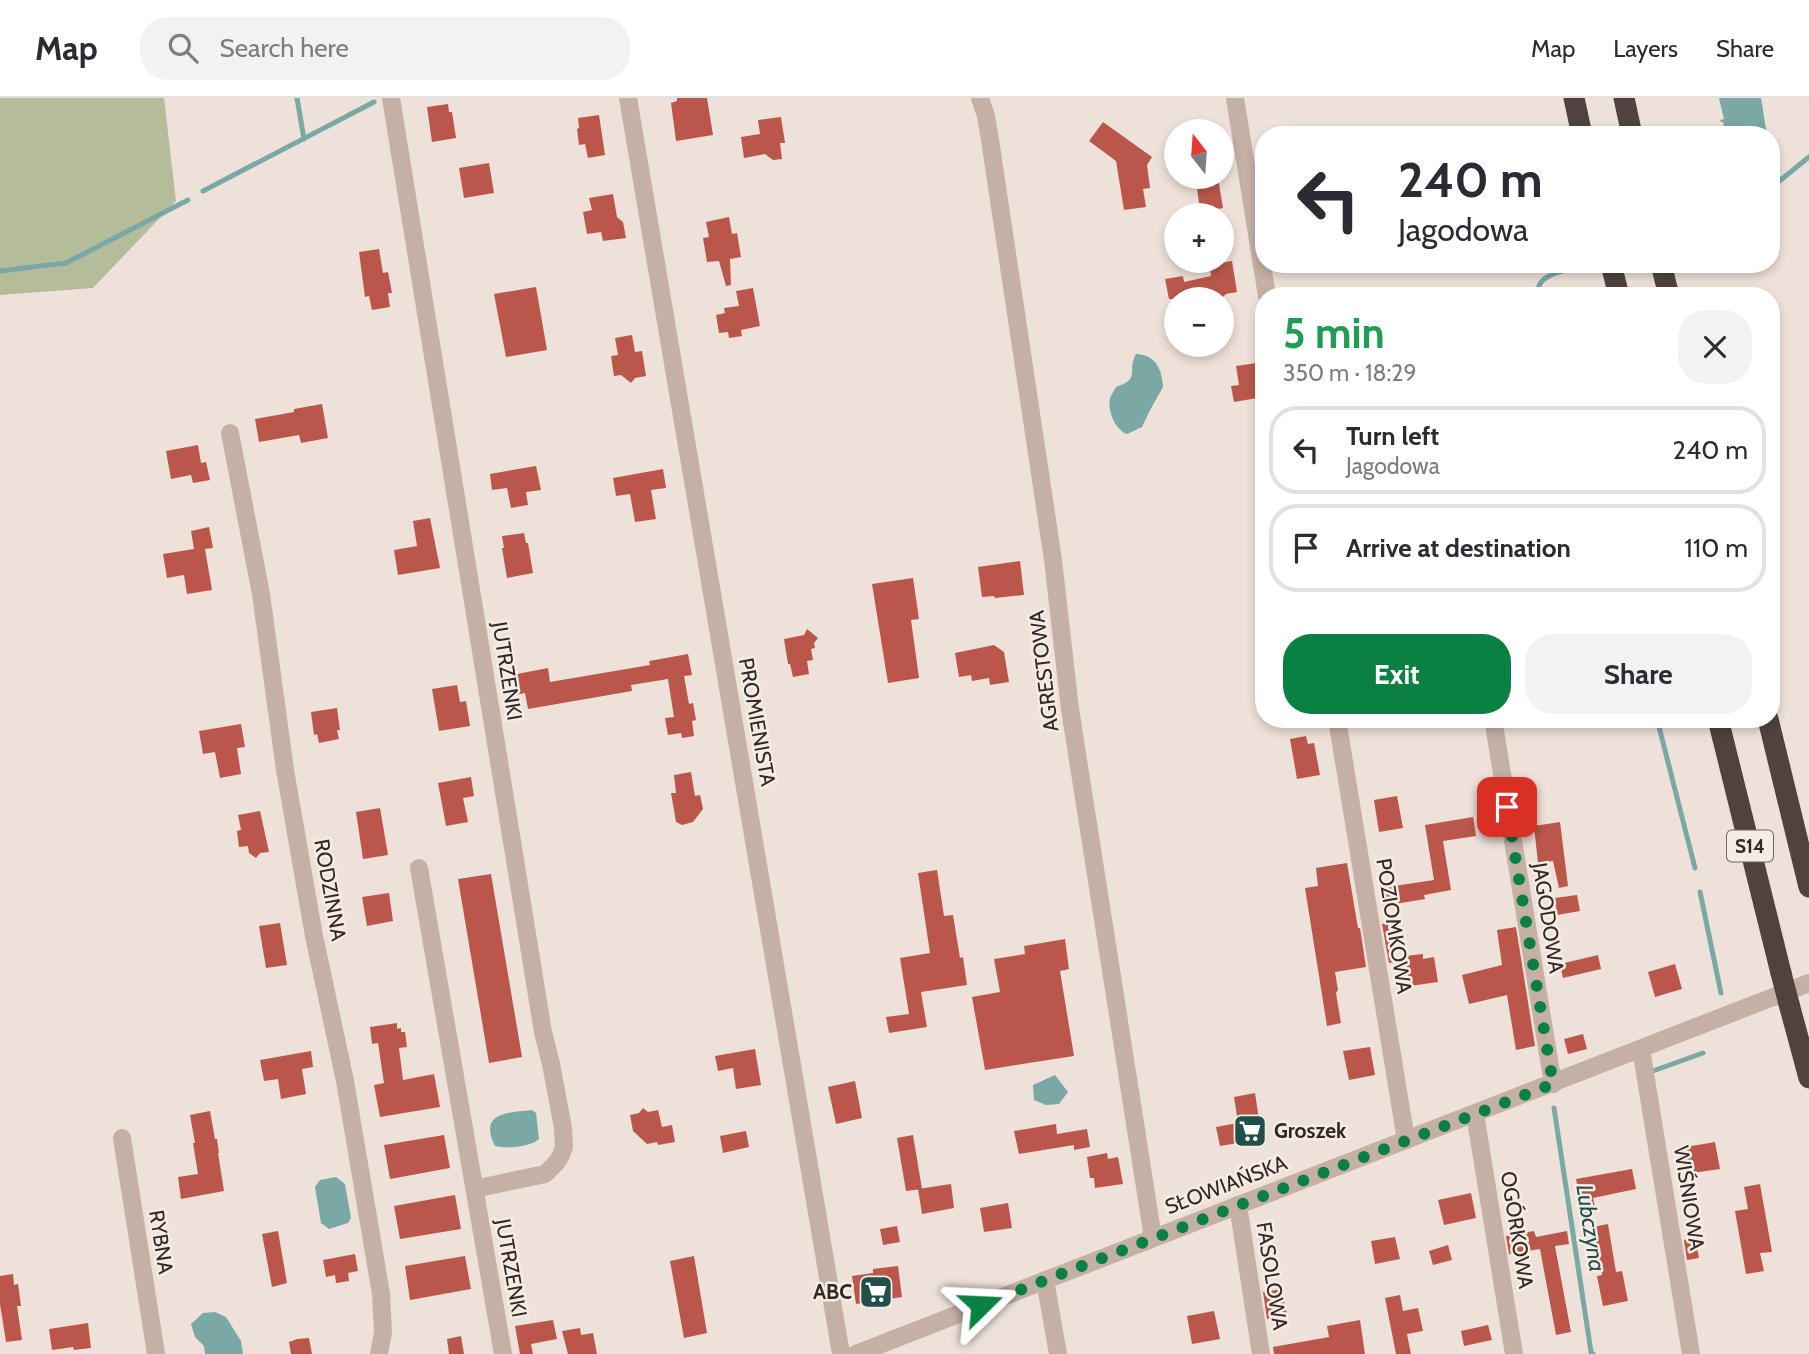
<!DOCTYPE html>
<html lang="en">
<head>
<meta charset="utf-8">
<style>
  :root { --surface:#fff; --page:#f2f2f3; --text:#2b2b33; --muted:#7c7c81; --line:#e1e1e2; --accent:#0b8043 }
  body { margin:0; font-family:Cabin,sans-serif; background:var(--page); color:var(--text); height:100vh; display:flex; flex-direction:column; font-size:26px; white-space:nowrap }
  * { box-sizing:border-box; margin:0 }
  p { font-size:23px; color:var(--muted) }
  .icon { flex:none; width:38px; height:38px; fill:none; stroke:currentColor; stroke-width:2; stroke-linecap:round; stroke-linejoin:round }
  .map { position:relative; flex:1; overflow:hidden }
  .sheet { position:absolute; left:1255px; top:189px; width:525px; height:441px; display:flex; flex-direction:column; background:var(--surface); border-radius:28px; box-shadow:0 4px 10px #0003 }
  .sheet>* { flex:none }
  .top-card { position:absolute; left:1255px; top:28px; width:525px; height:147px; border-radius:28px; box-shadow:0 4px 10px #0003; background:#fff; color:var(--text); overflow:hidden }
  .needle { width:46px; rotate:343deg }
  .controls { position:absolute; left:1164px; top:21px; display:grid; gap:14px }
  .controls a { display:grid; place-items:center; width:70px; height:70px; border-radius:50%; background:var(--surface); box-shadow:0 4px 10px #0003; font-size:35px }
  .pin { position:absolute; display:grid; place-items:center; width:60px; height:60px; color:#fff; margin:-30px; border-radius:14px; box-shadow:0 4px 10px #0006 }
  .me { position:absolute; width:77px; margin:-38px; rotate:69deg; stroke-linejoin:round; filter:drop-shadow(0 0 5px #0008) }
  .turn { display:flex; align-items:center; gap:24px; height:147px; padding:0 28px; font-size:32px }
  .turn .icon { width:91px; height:91px; stroke-width:2.5 }
  .turn b { display:block; font-size:49px; line-height:60px }
  .round { display:grid; place-items:center; flex:none; width:74px; height:74px; border-radius:28px; background:var(--page) }
  .overview { display:flex; align-items:center; justify-content:space-between; height:119px; padding:0 28px }
  h1 { font-size:42px; font-weight:700; line-height:52px; color:#1e9e55 }
  .cta { display:flex; gap:14px; margin-top:auto; padding:14px 28px }
  .cta a { flex:1; height:80px; border-radius:28px; background:var(--accent); color:#fff; font-size:28px; font-weight:700; line-height:80px; text-align:center }
  .cta a+a { background:var(--page); color:var(--text) }
  ul { padding:0; list-style:none }
  li { display:flex; align-items:center; gap:21px; height:88px; margin:0 14px 10px; padding:0 14px; border:4px solid var(--line); border-radius:28px }
  li div { flex:1 }
  li b { display:block; font-size:26px }
  li em { font-style:normal }
  header { display:flex; align-items:center; gap:42px; box-sizing:border-box; height:98px; padding:0 35px; background:var(--surface); border-bottom:2px solid var(--line) }
  header strong { font-size:33px }
  nav { display:flex; gap:38px; margin-inline-start:auto; font-size:24px }
  .search { width:490px; height:63px; background:var(--page); display:flex; align-items:center; gap:18px; box-sizing:border-box; padding:0 24px; border-radius:28px; color:var(--muted); font-size:26px }
  .map>svg:first-child { display:block }
  .green { fill:#b5bc9a }
  .water { fill:#7aa8a5 }
  .lines { fill:none; stroke-linecap:round; stroke-linejoin:round }
  .stream { stroke:#7aa8a5; stroke-width:5 }
  .building { fill:#ba574a }
  .minor { stroke:#c5b0a6; stroke-width:18 }
  .tertiary { stroke:#c5b0a6; stroke-width:18 }
  .motorway { stroke:#52423e; stroke-width:21 }
  .motorway-bridge { stroke:#52423e; stroke-width:21 }
  .route { stroke:#0b8043; stroke-width:12; stroke-dasharray:0 21.6 }
  .labels { text-anchor:middle; stroke-width:5; stroke-linejoin:round; paint-order:stroke }
  .shield { fill:#f7ece4; stroke:#6d635f; stroke-width:2 }
  .shield-label { font-size:19px; font-weight:bold; fill:#322826 }
  .street-label { font-size:21px; fill:#322826; stroke:#f7ece4 }
  .poi-label { font-size:21px; font-weight:bold; fill:#322826; stroke:#f7ece4; text-anchor:start }
  .water-label { font-size:23px; font-style:italic; fill:#204f4c; stroke:#f7ece4 }
</style>
</head>
<body>
<header>
<strong>Map</strong>
<div class="search"><svg class="icon" aria-label="search" viewBox="0 0 24 24"><circle cx="10" cy="10" r="6"/><path d="M15 15l6 6"/></svg>Search here</div>
<nav><a>Map</a><a>Layers</a><a>Share</a></nav>
</header>
<div class="map">
<svg width="1809" height="1256" viewBox="0 0 1809 1256">
  <rect width="100%" height="100%" fill="#eee1d9"/>
  <path class="green" d="M0,0h164l12,103 -83,87 -93,7z"/>
  <path class="water" d="M1719,0h42l6,37h-41l-3,-13h-2l-1,-2 4,-1z
    M1136,256c20,1 26,15 27,33l-14,25 -7,15 -15,7c-12,-4 -20,-24 -17,-36 2,-4 4,-8 6,-11 26,-9 10,-15 20,-33z
    M1055,977l13,17 -9,12 -13,1 -12,-5 -1,-15z
    M532,1012l4,3 3,26c-9,8 -32,10 -44,7 -17,-34 13,-33 37,-36z
    M336,1079l9,7 6,34 -3,5 -19,6 -8,-6 -6,-36 5,-7z
    M215,1214l11,5 15,24 2,13h-38l-1,-8 -9,-9 -4,-13 12,-11z"/>
  <g class="lines">
    <path class="stream" d="M297,0l7,41
      M1771,90l38,-31
      M203,93l171,-89
      M0,173l66,-8 122,-63
      M1538,198c0,-4 0,-9 2,-12 6,-13 42,-17 56,-20
      M1657,621l38,149
      M1700,794l21,101
      M1653,973l50,-18
      M1554,1010l37,244 2,2"/>
  </g>
  <path class="building" d="M677,0h30l6,37 -37,6 -5,-38 6,-2z
    M448,6l1,8h3l4,26 -24,4 -5,-35z
    M599,17l6,40 -17,3 -3,-14 -6,1 -2,-16 2,-1 -1,-10z
    M781,19l4,26h-5l2,16 -9,1 -8,-6 -21,4 -3,-21 19,-3 -2,-14z
    M1103,24l49,35 -5,8 3,23 -7,1 3,18 -22,3 -8,-49 -27,-20z
    M489,65l5,30 -30,5 -5,-30z
    M1218,80l5,30 -11,2 -3,5 -9,-6 -4,-27z
    M613,96l4,23 6,5 3,16 -23,3 -2,-9 -14,2 -4,-22 9,-2 -3,-12z
    M729,119l3,17 5,-1 4,24 -11,2 1,26 -5,1 -7,-25 -12,1 -4,-24 6,-1 -3,-15z
    M379,151l4,24 5,-1 4,21h-4l2,14 -18,3 -3,-14 -4,1 -6,-45z
    M1232,163l5,31 -11,2 -4,4 -7,-5 -28,4v2h-18l-4,-20 18,-3 1,6 27,-6 -1,-11z
    M536,189l11,63 -41,7 -12,-63z
    M753,190l7,38 -19,4 1,6 -13,2 -1,-6 -9,1 -3,-18 9,-2 -1,-5 15,-2 -3,-15z
    M632,237l3,17 7,-1 4,25 -11,2 -4,5 -10,-8 -7,1 -3,-20 7,-1 -3,-17z
    M1257,265l6,34 -29,5 -3,-16 8,-1 -3,-19z
    M322,306l6,34 -27,5 -2,-8 -40,7 -4,-23 39,-7v-3z
    M198,347l3,18 5,-1 4,18 -17,3 -2,-8 -20,4 -5,-28z
    M536,368l5,24 -15,2 2,13 -17,3 -4,-20 -15,2 -2,-16z
    M663,371l3,19 -15,2 5,29 -21,3 -5,-28 -14,2 -3,-18z
    M430,420l10,50 -42,7 -4,-25 23,-4 -4,-25z
    M209,429l4,21 -8,1 7,41 -25,4 -3,-19 -17,3 -4,-24 31,-5 -3,-18z
    M524,435l2,10h2l5,30 -26,5 -5,-30h2l-2,-12z
    M1020,463l4,34 -29,3 -1,-2 -12,1 -4,-30z
    M913,480l6,41 -8,1 8,58 -31,5 -16,-99z
    M807,531l11,9 -4,5 1,5 -4,1 2,11 -6,1 2,13 -16,3 -3,-13h-2l-4,-25 20,-4z
    M994,547l10,7 5,30 -19,3 -1,-7 -17,3 -1,-6 -12,2 -4,-24z
    M688,556l4,21 -8,1 5,28 4,-1 3,17 -4,1 2,15 -12,2 -1,-5 -13,2 -3,-17 9,-1 -6,-38 -37,6 1,6 -104,18 -3,-16 -10,2 -3,-20 36,-7 2,14 100,-17 -1,-4z
    M457,587l3,17 6,-1 4,25 -31,5 -7,-42z
    M337,610l3,22h-3l2,9 -20,4 -2,-9 -3,1 -3,-23z
    M241,626l4,23 -8,1 4,26 -21,4 -5,-26 -12,2 -4,-23z
    M1306,638l2,8 6,-1 6,32 -23,4 -7,-40z
    M691,674l4,24 5,-1 3,14 -10,13 -11,3 -6,-3 -5,-29h5l-2,-18z
    M471,679l3,19 -11,2 5,24 -22,4 -8,-43z
    M1397,698l6,32 -24,4 -5,-32z
    M380,710l8,47 -25,4 -7,-47z
    M260,713l9,41 -9,1 -4,5 -7,-5 -1,-7 -9,1 -2,-16 4,-1 -3,-15z
    M1473,719l3,19 -33,5 8,49 -27,5 1,4 -42,7 -2,-18 53,-8 -9,-55z
    M1560,724l8,64 -9,2 -6,-27 -15,2 -4,-37z
    M1347,765l11,65h2l6,39 -31,5 3,18 -2,3 5,30 -14,3 -22,-138 13,-2 -2,-18z
    M937,772l7,46 9,-1 7,43 3,-1 4,28 -46,7 6,35 -38,6 -3,-16 23,-3 -9,-56 30,-5 -12,-80z
    M491,776l31,183 -33,6 -31,-184z
    M389,795l4,28 -26,5 -5,-29z
    M1577,797l3,16 -23,4 -2,-17z
    M280,825l7,42 -21,3 -7,-42z
    M1388,825l7,39 -6,1 -7,-39z
    M1516,829l19,119 -19,4 -9,-55 -38,9 -7,-29 40,-10 -5,-35z
    M1065,841l4,30 -9,2 14,85 -89,14 -13,-73 28,-5 -6,-33 31,-5 -1,-8z
    M1423,856v5l11,-2 4,25 -28,4 -5,-30z
    M1598,857l3,14 -38,9 -3,-14z
    M1675,866l7,25 -27,8 -7,-25z
    M397,925v6l4,-1v4h4l2,15 -8,1 4,32 31,-6 6,33 -60,10 -6,-32 10,-2 -6,-40 -6,1 -2,-17z
    M1583,936l4,15 -19,5 -4,-15z
    M1370,949l5,28 -26,5 -6,-29z
    M755,951l6,36 -25,4 -3,-21 -15,3 -3,-15z
    M311,953l2,16 -11,2 4,25 -25,5 -3,-20 -14,2 -4,-21z
    M855,983l7,37 -26,6 -8,-37z
    M1255,995l7,46 -42,7 -4,-19 22,-4 -4,-26z
    M643,1010l5,4 10,-2 4,17 10,-2 3,17 -17,3 -1,-3 -10,2 -14,-13 -3,-16 9,-2z
    M210,1013l5,28h2l2,14h-1l6,38 -43,8 -3,-22 20,-3 -5,-31h2l-5,-28z
    M1056,1026l1,10 30,-5 3,18 -16,3v-5l-55,9 -5,-23z
    M746,1033l3,16 -26,6 -3,-17z
    M444,1037l6,33 -60,11 -6,-34z
    M913,1037l9,54 -16,2 -9,-53z
    M1715,1044l5,27 -35,5 -5,-26z
    M1107,1055l1,6 10,-2 5,27 -28,4 -1,-10h-4l-3,-21z
    M1632,1071l4,20 -43,9 3,14 -13,3 -7,-36z
    M951,1086l3,24 -32,6 -4,-25z
    M1760,1086l12,68 -12,1 4,18 -18,3 -11,-63 13,-2 -4,-22z
    M1471,1095l5,25 -32,7 -6,-25z
    M455,1097l6,34 -61,10 -6,-33z
    M1008,1105l4,25 -28,4 -4,-24z
    M1608,1126l8,48 6,-1 6,30 -25,5 -6,-30 5,-1 -9,-48z
    M897,1128l3,16 -17,3 -3,-16z
    M278,1133l9,52 -15,4 -10,-53z
    M1534,1133l2,6 31,-6 2,13 -14,2 16,86 -15,3 -16,-86 -31,5 -3,-18z
    M1395,1139l5,22 -25,5 -4,-23z
    M1695,1139l4,21 -12,2 -3,-20z
    M1448,1147l4,15 -19,5 -4,-14z
    M355,1156l3,17 -10,2 1,8 -13,2 -1,-8 -9,2 -3,-17z
    M465,1158l6,33 -61,11 -5,-34z
    M694,1158l13,77 -23,5 -14,-77z
    M898,1168l4,31 -46,7 -4,-28 21,-3v-4z
    M13,1176l1,11 4,-1 3,22h-4l5,34 -16,2 -6,-38v-28z
    M1282,1191l5,26 -20,4 -4,-27z
    M1400,1197l3,16 15,-3 5,23 -16,3 4,20h-15l-11,-56z
    M1214,1213l6,28 -28,5 -5,-28z
    M553,1222l4,19 -26,5 2,10h-13l-5,-28z
    M1360,1222l5,34h-91l-1,-7 56,-10 -2,-11z
    M88,1225l3,25 -17,2 -1,-3 -21,3 -3,-21z
    M1488,1227l4,15 -28,6 -3,-15z
    M580,1230l1,7 12,-2 4,21h-29l-6,-23z
    M461,1238l3,18h-15l-2,-15z
    M309,1240l3,16h-21l-2,-12 8,-3z"/>
  <g class="lines">
    <path class="minor" d="M391,0l152,934 8,32 12,64 1,19 -3,8 -4,7 -12,12 -71,15
      M628,0l213,1256
      M980,0l6,18 4,24 63,420 17,149 83,529
      M1235,0l32,198
      M230,335l31,161 24,176 29,166 31,145 36,213 2,38 -4,22
      M1337,621l69,421
      M1493,621l60,365
      M419,770l84,486
      M1641,951l50,305
      M1475,1016l39,240
      M122,1040l34,216
      M1238,1107l23,149
      M1045,1182l13,74"/>
    <path class="tertiary" d="M856,1256l953,-371"/>
    <path class="motorway" d="M1574,0l8,37
      M1624,0l8,37
      M1611,166l8,32
      M1661,166l8,32
      M1718,621l63,254
      M1768,621l41,168
      M1789,906l20,74"/>
    <path class="motorway-bridge" d="M1781,875l8,31"/>
  </g>
  <g class="lines">
    <path class="route" d="M981,1207l572,-221 -46,-277"/>
  </g>
  <defs>
    <symbol id="supermarket-square" viewBox="-11 -11 22 22"><rect x="-9" y="-9" width="18" height="18" rx="4" fill="#204f4c" stroke="#f7ece4"/><path d="M-6-5.5h2.5l.6 2H6L4.5 2H-2.5L-4.4-4H-6ZM-1.5 3.2a1.3 1.3 0 1 0 .1 0ZM3 3.2a1.3 1.3 0 1 0 .1 0Z" fill="#fff"/></symbol>
  </defs>
  <g fill-rule="evenodd">
    <use href="#supermarket-square" x="1231" y="1014" width="38" height="38"/>
    <use href="#supermarket-square" x="857" y="1175" width="38" height="38"/>
  </g>
  <g class="labels">
    <rect class="shield" x="1727" y="732.5" width="46" height="31" rx="5"/>
    <g class="shield-label">
      <text x="1750" y="755">S14</text>
    </g>
    <g class="street-label">
      <text transform="translate(507 573) rotate(81)" y="7">JUTRZENKI</text>
      <text transform="translate(1044 573) rotate(-97)" y="7">AGRESTOWA</text>
      <text transform="translate(757 624) rotate(80)" y="7">PROMIENISTA</text>
      <text transform="translate(330 792) rotate(80)" y="7">RODZINNA</text>
      <text transform="translate(1548 820) rotate(81)" y="7">JAGODOWA</text>
      <text transform="translate(1394 828) rotate(81)" y="7">POZIOMKOWA</text>
      <text transform="translate(1226 1087) rotate(-21)" y="7">SŁOWIAŃSKA</text>
      <text transform="translate(1689 1100) rotate(81)" y="7">WIŚNIOWA</text>
      <text transform="translate(1517 1132) rotate(81)" y="7">OGÓRKOWA</text>
      <text transform="translate(161 1144) rotate(81)" y="7">RYBNA</text>
      <text transform="translate(511 1170) rotate(80)" y="7">JUTRZENKI</text>
      <text transform="translate(1272 1178) rotate(81)" y="7">FASOLOWA</text>
    </g>
    <g class="poi-label">
      <text x="1274" y="1040">Groszek</text>
      <text x="852" y="1201" text-anchor="end">ABC</text>
    </g>
    <g class="water-label">
      <text transform="translate(1591 1130) rotate(81)" y="8">Lubczyna</text>
    </g>
  </g>
</svg>
<div class="controls">
<a><svg class="needle" viewBox="-14 -14 28 28"><path d="M0-13l5 13h-10z" fill="#e53935"/><path d="M0 13l5-13h-10z" fill="#7c7c81"/></svg></a>
<a>+</a>
<a>−</a>
</div>
<div class="pin" style="left:1507px;top:709px;background:#d93025"><svg class="icon" aria-label="arrive" viewBox="0 0 24 24"><path d="M6 21V4h12l-3 4 3 4H6"/></svg></div>
<svg class="me" style="left:981px;top:1207px" viewBox="-20 -20 40 40"><path d="M0-17L14 15 0 8-14 15z" fill="#0b8043" stroke="#fff" stroke-width="4"/></svg>
<div class="top-card">
<div class="turn"><svg class="icon" aria-label="left" viewBox="0 0 24 24"><path d="M17 20v-9H6M10 6l-5 5 5 5"/></svg><div><b>240 m</b>Jagodowa</div></div>
</div>
<section class="sheet">
<div class="overview"><div><h1>5 min</h1><p>350 m · 18:29</p></div><a class="round"><svg class="icon" aria-label="close" viewBox="0 0 24 24"><path d="M6 6l12 12M18 6L6 18"/></svg></a></div>
<ul>
<li><svg class="icon" aria-label="left" viewBox="0 0 24 24"><path d="M17 20v-9H6M10 6l-5 5 5 5"/></svg><div><b>Turn left</b><p>Jagodowa</p></div><em>240 m</em></li>
<li><svg class="icon" aria-label="arrive" viewBox="0 0 24 24"><path d="M6 21V4h12l-3 4 3 4H6"/></svg><div><b>Arrive at destination</b></div><em>110 m</em></li>
</ul>
<div class="cta"><a>Exit</a><a>Share</a></div>
</section>
</div>
</body>
</html>
